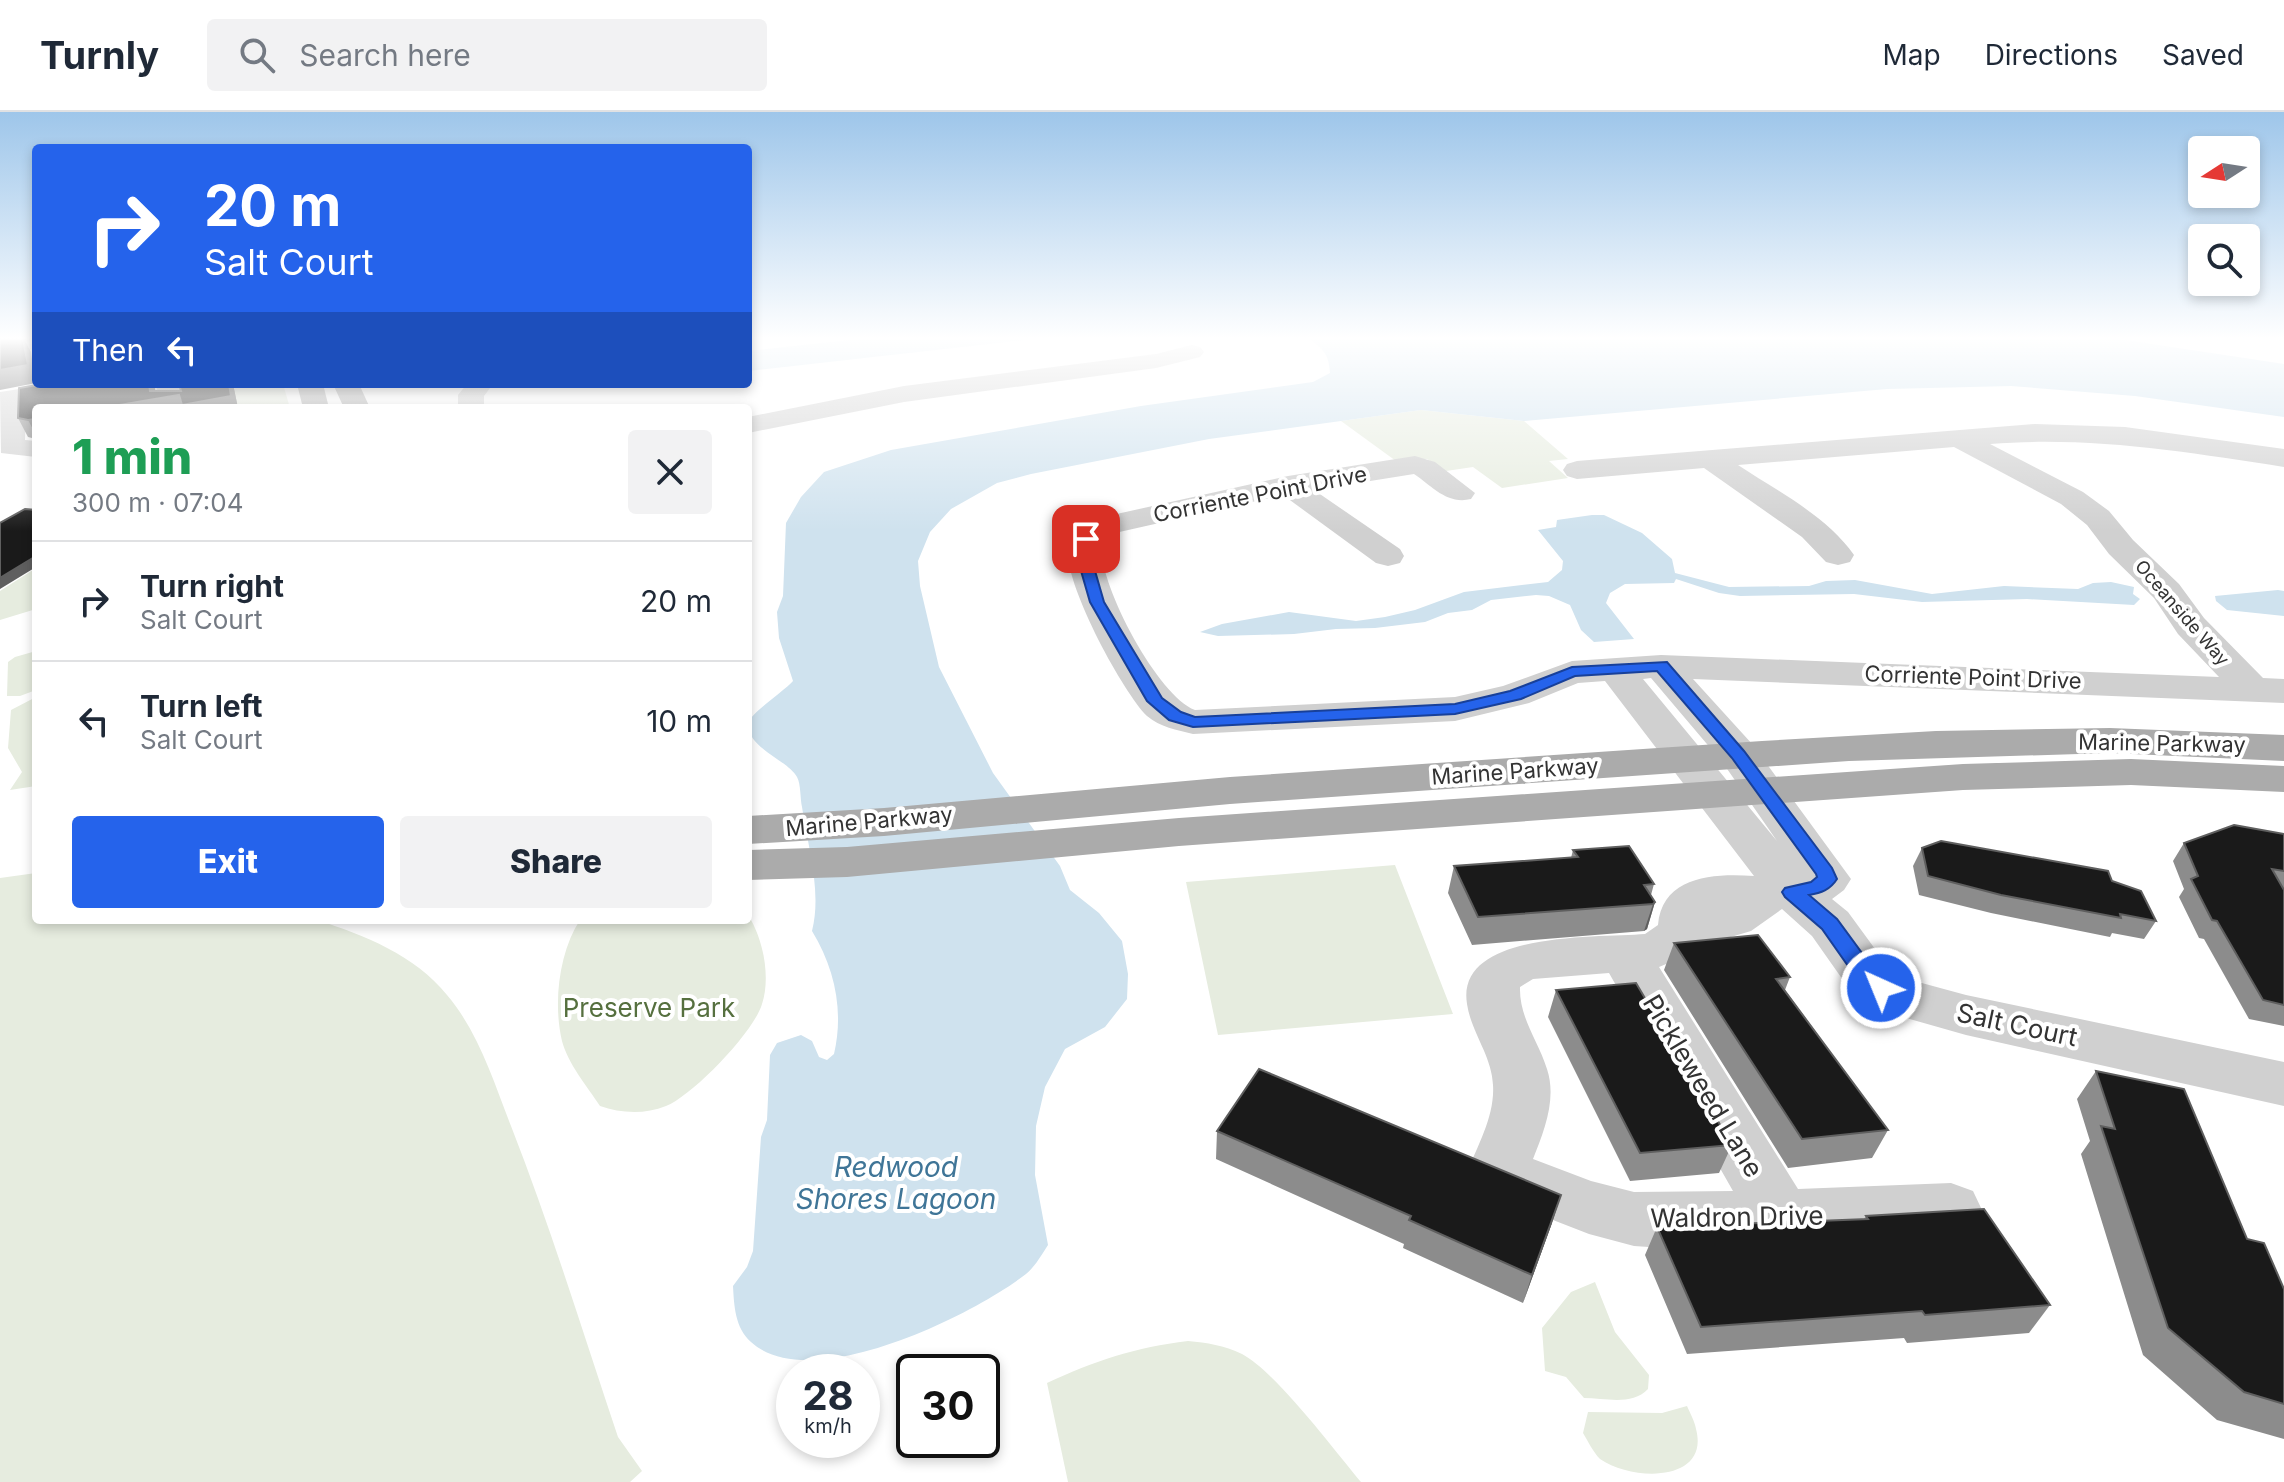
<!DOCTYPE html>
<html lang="en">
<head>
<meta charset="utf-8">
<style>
  :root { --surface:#fff; --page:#f2f2f3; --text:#1f2937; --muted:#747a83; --line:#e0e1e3; --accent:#2563eb }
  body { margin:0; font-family:Inter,sans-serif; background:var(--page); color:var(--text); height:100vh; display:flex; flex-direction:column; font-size:30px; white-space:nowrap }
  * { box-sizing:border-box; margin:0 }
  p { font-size:26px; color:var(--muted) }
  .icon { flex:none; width:44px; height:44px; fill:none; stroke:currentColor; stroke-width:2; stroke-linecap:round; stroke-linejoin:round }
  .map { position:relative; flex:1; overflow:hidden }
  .panel { position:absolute; left:32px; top:292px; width:720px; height:520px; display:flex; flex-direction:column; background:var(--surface); border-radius:8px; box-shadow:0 4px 12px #0003 }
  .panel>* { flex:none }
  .banner { position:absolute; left:32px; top:32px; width:720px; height:244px; border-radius:8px; box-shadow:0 4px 12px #0003; background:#2563eb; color:#fff; overflow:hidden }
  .needle { width:52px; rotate:258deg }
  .buttons { position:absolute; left:2188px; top:24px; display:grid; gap:16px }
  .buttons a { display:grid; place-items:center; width:72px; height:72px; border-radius:8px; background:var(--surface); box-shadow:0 4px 12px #0003; font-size:40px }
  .speed { position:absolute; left:776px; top:1242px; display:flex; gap:16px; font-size:40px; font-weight:700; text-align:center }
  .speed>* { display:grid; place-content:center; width:104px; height:104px; border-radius:50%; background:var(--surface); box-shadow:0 4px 12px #0003; line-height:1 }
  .speed small { font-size:20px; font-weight:400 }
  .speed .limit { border:4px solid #111; border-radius:12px; background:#fff; color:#111 }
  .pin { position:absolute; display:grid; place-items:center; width:68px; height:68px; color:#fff; margin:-34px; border-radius:16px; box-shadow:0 4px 12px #0006 }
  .me { position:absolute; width:88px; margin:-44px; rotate:316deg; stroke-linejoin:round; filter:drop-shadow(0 0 6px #0008) }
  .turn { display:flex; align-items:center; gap:28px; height:168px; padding:0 40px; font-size:36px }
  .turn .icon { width:104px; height:104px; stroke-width:2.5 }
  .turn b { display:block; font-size:56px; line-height:68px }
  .then { display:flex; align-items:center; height:76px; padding:0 40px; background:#0003; gap:16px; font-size:30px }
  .round { display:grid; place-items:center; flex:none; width:84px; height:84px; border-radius:8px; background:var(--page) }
  .headline { display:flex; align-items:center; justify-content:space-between; height:136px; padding:0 40px }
  h1 { font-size:48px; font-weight:800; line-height:60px; color:#1e9e55 }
  .action { display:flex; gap:16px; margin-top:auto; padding:16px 40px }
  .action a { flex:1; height:92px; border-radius:8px; background:var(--accent); color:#fff; font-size:32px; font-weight:800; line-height:92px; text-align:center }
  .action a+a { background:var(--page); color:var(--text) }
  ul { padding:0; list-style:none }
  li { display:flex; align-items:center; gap:24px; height:120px; padding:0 40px; border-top:2px solid var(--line) }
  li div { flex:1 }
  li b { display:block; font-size:30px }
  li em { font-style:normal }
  header { display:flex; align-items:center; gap:48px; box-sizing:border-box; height:112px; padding:0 40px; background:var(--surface); border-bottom:2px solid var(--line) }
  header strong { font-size:38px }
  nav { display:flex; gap:44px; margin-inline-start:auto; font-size:28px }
  .search { width:560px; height:72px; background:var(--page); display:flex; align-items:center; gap:20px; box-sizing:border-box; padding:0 28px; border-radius:8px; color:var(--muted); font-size:30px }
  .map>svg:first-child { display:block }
  .green { fill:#e6ecdf }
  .water { fill:#cfe2ee }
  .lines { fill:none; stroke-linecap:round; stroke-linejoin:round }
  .minor { fill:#d0d0d0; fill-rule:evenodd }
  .major { fill:#ababab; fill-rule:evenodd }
  .wall { fill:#8c8c8c }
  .shaded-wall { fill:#5f5f5f }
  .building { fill:#1a1a1a; stroke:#5f5f5f; stroke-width:2 }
  .route { fill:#2563eb; stroke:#184099; stroke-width:2 }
  .labels { text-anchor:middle; stroke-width:8; stroke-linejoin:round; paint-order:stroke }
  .far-street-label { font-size:18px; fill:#333; stroke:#fff }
  .street-label { font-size:22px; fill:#333; stroke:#fff }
  .near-park-label { font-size:26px; fill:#56703f; stroke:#fff }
  .near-street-label { font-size:26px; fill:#333; stroke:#fff }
  .near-water-label { font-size:28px; font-style:italic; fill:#3f7597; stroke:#fff }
</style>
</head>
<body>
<header>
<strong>Turnly</strong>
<div class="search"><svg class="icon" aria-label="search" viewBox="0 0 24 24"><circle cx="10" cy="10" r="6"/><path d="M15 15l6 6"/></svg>Search here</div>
<nav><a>Map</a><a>Directions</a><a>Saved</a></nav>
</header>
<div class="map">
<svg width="2284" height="1370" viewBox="0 0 2284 1370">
  <rect width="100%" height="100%" fill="#fff"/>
  <path class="green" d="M229,272h54l7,24h-52z
    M1421,298l103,11 44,38 -19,2 19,17 -66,10 -29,-21 -27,4 -19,-12 -31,2 -55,-40z
    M36,456v41l-36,11v-29z
    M36,539v39l-16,6h-13l1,-34 7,-5z
    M36,585v89l-26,4 12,-18 -14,-24 3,-38z
    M1395,753l58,149 -235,21 -32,-153z
    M36,761v47h281c47,15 98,35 130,75 32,38 46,85 64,131 40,102 72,207 107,311l24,34 -12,11h-630v-604z
    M748,803c15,23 23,62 14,89 -8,28 -70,92 -96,102 -22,9 -46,7 -66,0 -13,-20 -32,-42 -38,-65 -9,-38 -3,-89 18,-121h168z
    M1595,1170l20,50 34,43 -1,14c-16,17 -43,9 -64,9l-18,-21 -21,-6 -3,-43 29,-36z
    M1188,1229c19,2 36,4 54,13 34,18 92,96 119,128h-293l-21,-99c47,-22 89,-36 141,-42z
    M1687,1294c3,7 8,16 9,23 14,53 -62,53 -96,30 -7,-7 -12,-18 -17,-26l5,-21 74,1z"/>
  <path class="water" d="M858,227h175l-285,32v-20z
    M1309,227h810l165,25v53l-149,-21 -124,-10 -124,3 -363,32 -103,-11 -212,29 -178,35 -34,9 -46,26 -21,23 -12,29 2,25 19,81 54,106 67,93 10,24 29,23 23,28 6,33 -1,25 -22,28 -40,22 -20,38 -9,39 -1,49 13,70c-6,9 -13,22 -22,29 -53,41 -216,122 -275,68 -16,-14 -17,-37 -18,-56l14,-19 6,-16 8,-114 6,-17 3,-65 7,-12 24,-8 11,6 7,16 8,3 7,-6c10,-43 1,-85 -22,-123 10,-39 -4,-84 -10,-124 -2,-8 -1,-23 -5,-30 -10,-18 -53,-30 -48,-55 2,-9 34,-30 44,-41l-14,-43 -2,-26 6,-16 3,-73 15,-26 23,-25 67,-22 250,-44 172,-24 17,-9c-1,-18 -6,-24 -21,-34z
    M1592,403h12l38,18 30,26 3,14 54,14 80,-1 17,-5 29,-1 77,14 72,-8 74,3 15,-6 18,-1 23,5 -1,7 7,5 -6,6 -107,-6 -105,3 -68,-8 -114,2 -21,-3 -43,-14 -2,4 -49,1 -15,9 -4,10 28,36 -40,3 -13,-12 -11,-25 -21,-9 -13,-1 -45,5 -19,10 -24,3 -23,9 -50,6 -39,1 -42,5 -76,2 -18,-4 22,-8 67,-12 67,9 29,-4 30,-7 49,-18 84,-10 14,-12 1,-9 -25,-31 18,-3 1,-7z
    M2278,478l6,1v25l-57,-6 -11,-9 -1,-5z"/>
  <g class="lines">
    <path class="minor" d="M0,227h36v10l-36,3z
      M1192,233l8,2 4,5 -4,5 -44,11 -252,34 -156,31v-16l156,-31 252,-32z
      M52,272h61l-4,5 -9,3 -74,12 -1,36 11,1v16l-35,-4 -1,-61z
      M156,272h26l5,24h-26z
      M467,272h26l-9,12v12h-26v-13z
      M2035,312l90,3 159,22v18c-98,-15 -194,-31 -294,-23l93,48 26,19 24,29 46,44 25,34 59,60 21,1v24l-591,-24 60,66 98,134 -7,11 -12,9 16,13 38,52 21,15 59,16 318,67v44l-318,-71 -95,-27 -21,-18 -38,-54 -30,-27 -31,22 -54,16 -9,8 -29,12 139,222 153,-6 22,8 9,19 -9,19 -22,8 -272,12 -45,-3 -45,-12 -113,-44 -9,-18c11,-27 28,-57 26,-87 -1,-29 -22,-53 -26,-81 -12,-74 133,-66 178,-70l13,-9c4,-49 56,-52 96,-49l-149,-195 -27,2 -49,20 -74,18 -262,13c-16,-4 -33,-7 -46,-18 -25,-25 -86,-137 -79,-172 3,-13 15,-20 26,-25l194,-43 127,-20 20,6 40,31 -4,6c-24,6 -39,-13 -57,-25l-100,16 86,59 4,7 -4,7 -12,3 -12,-3 -93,-68 -168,38 -14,8c-4,41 56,154 94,169l260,-13 48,-11 69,-25 89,-6 558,22 -41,-43 -24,-36 -45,-44 -22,-29 -26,-21 -107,-57 -216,18c39,26 89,51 116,90l-4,7 -12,3 -12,-3 -24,-25 -98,-69 -127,11 -10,-3 -4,-6 4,-6 10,-3zM1651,566l72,85 54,78 -134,-162zM1609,861l124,218 -99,1 -43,-11 -58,-22c11,-28 24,-60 14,-90 -9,-29 -28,-51 -27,-82l13,-8z"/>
    <path class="major" d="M297,272h26l6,24h-26z
      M333,272h26l11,24h-26z
      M2110,616l174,7v26l-174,-8 -261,8 -619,43 -346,32 -136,8v-28l136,-8 346,-31 532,-36 174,-10z
      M2131,647l153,7v26l-153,-7 -168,5 -784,56 -332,31 -99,3v-30l99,-3 332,-29 784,-54z"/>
  </g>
  <path class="wall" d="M43,272h111l1,7h26l-2,-7h54l5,24h-202v31l-8,-2 -10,-19 1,-30z
    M2284,722v192l-35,-7 -45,-80 -5,-1 -20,-41 5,-8 -11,-28 11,-18z
    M1922,736l190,33 44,40 -12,18 -32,-6 -2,4 -119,-24 -72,-18 -6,-29z
    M1573,738l81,34 -3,11 4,7 -8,27 -3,2 -172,14 -24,-52 6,-27 117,-8z
    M1674,831l116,34 -5,13 103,140 -16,28 -84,10 -124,-198z
    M1556,878l176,155 -13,28 -89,8 -82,-164z
    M2096,959l151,168 37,50v150l-67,-19 -74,-65 -62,-201 9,-13 -13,-42z
    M1217,1019l335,92 -29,80 -120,-55 1,-4 -188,-85z
    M1866,1104l184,89 -21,28 -122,10 -3,-5 -217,16 -42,-99 12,-28 207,-8z"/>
  <path class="shaded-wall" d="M23,227h1l7,13 5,31 -36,7v-20z
    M149,272h5l3,15 76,-15 5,24h-136l48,-17z
    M36,307v16l-8,-15z
    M36,444v11l-36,22v-11z
    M1655,790l-8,27 -3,2 9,-27z
    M1561,1083l-9,28 -29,80 9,-28z"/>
  <path class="building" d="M0,227h23l5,26 -28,5z
    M43,272h106l1,7h31l-2,-7h50l2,12 -49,9 -3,-10 -77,13h-66v11l-8,1 -10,-2 1,-30z
    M25,397l11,1v46l-36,22v-55z
    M2234,713l50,9v37l-12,-2 12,21v115l-21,-5 -46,-79 -5,-1 -21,-41 7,-3 -14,-33z
    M1941,729l167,30 4,10 29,10 15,30 -36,-7 1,4 -120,-23 -73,-19 -6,-28z
    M1629,734l25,38 -10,1 11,17 -2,2 -175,13 -24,-51 124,-9 -5,-7z
    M1758,823l32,42 -14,2 112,151 -86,9 -128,-196z
    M1636,871l96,162 -92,8 -84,-163z
    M1259,957l302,126 -29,80 -123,-55 2,-4 -194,-85z
    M2096,959l88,18 63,150 17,4 20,46v115l-40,-12 -76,-64 -67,-202 14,3z
    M1984,1097l66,96 -125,10 -3,-4 -221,16 -44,-100 211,-8 -2,-3z"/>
  <linearGradient id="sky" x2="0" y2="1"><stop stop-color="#9ec6ea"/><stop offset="0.54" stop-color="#fff"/><stop offset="1" stop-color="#fff" stop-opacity="0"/></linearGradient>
  <rect width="2284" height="419" fill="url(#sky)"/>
  <path class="route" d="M1086,423l6,4 -1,18 13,45 58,96 19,14 14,5 260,-13 55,-13 62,-24 95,-5 77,89 88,117 5,11c-7,11 -16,14 -28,16l28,24 39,53 16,16 -3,6 -8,2 -21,-13 -38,-54 -37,-32 -3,-5 3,-4 26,-6 6,-5 -1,-3 -84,-116 -75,-87 -82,5 -54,23 -66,15 -262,13 -24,-7 -22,-19 -57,-99 -13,-45 2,-18z"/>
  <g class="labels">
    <g class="far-street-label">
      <text transform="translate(2182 501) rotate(49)" y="6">Oceanside Way</text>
    </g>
    <g class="street-label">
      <text transform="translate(1260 382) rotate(-11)" y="8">Corriente Point Drive</text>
      <text transform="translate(1973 565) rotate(2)" y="8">Corriente Point Drive</text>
      <text transform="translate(2162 631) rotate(1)" y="8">Marine Parkway</text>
      <text transform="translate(1515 659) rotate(-4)" y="8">Marine Parkway</text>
      <text transform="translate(869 709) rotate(-5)" y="8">Marine Parkway</text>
    </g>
    <g class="near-park-label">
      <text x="649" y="905">Preserve Park</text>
    </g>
    <g class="near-street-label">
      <text transform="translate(2017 913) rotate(12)" y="9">Salt Court</text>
      <text transform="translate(1703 974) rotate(59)" y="9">Pickleweed Lane</text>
      <text transform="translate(1737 1105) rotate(-1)" y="9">Waldron Drive</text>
    </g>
    <g class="near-water-label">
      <text x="896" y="1065">Redwood<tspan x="896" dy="32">Shores Lagoon</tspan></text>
    </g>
  </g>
</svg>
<div class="buttons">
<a><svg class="needle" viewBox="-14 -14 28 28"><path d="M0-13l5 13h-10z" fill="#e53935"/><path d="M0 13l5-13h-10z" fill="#747a83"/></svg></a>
<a><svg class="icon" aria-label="search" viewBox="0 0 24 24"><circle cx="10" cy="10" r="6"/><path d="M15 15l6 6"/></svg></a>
</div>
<div class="speed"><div>28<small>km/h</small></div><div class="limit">30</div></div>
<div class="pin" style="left:1086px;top:427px;background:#d93025"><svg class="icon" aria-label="arrive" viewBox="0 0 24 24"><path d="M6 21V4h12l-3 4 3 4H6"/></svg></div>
<svg class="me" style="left:1881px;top:876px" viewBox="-20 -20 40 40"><circle r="17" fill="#2563eb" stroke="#fff" stroke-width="3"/><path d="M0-11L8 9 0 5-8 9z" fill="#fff"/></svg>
<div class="banner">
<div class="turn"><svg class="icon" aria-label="right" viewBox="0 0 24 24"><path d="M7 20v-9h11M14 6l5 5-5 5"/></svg><div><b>20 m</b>Salt Court</div></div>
<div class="then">Then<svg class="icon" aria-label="left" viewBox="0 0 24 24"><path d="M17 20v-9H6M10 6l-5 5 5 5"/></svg></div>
</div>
<section class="panel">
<div class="headline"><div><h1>1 min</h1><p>300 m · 07:04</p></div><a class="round"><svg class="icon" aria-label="close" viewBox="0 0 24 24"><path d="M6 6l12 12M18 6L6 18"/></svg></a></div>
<ul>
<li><svg class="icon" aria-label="right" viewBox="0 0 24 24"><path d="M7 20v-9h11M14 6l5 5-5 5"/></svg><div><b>Turn right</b><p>Salt Court</p></div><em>20 m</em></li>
<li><svg class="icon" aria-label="left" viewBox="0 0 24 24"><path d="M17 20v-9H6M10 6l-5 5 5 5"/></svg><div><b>Turn left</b><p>Salt Court</p></div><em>10 m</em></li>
</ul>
<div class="action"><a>Exit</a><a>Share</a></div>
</section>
</div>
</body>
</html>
